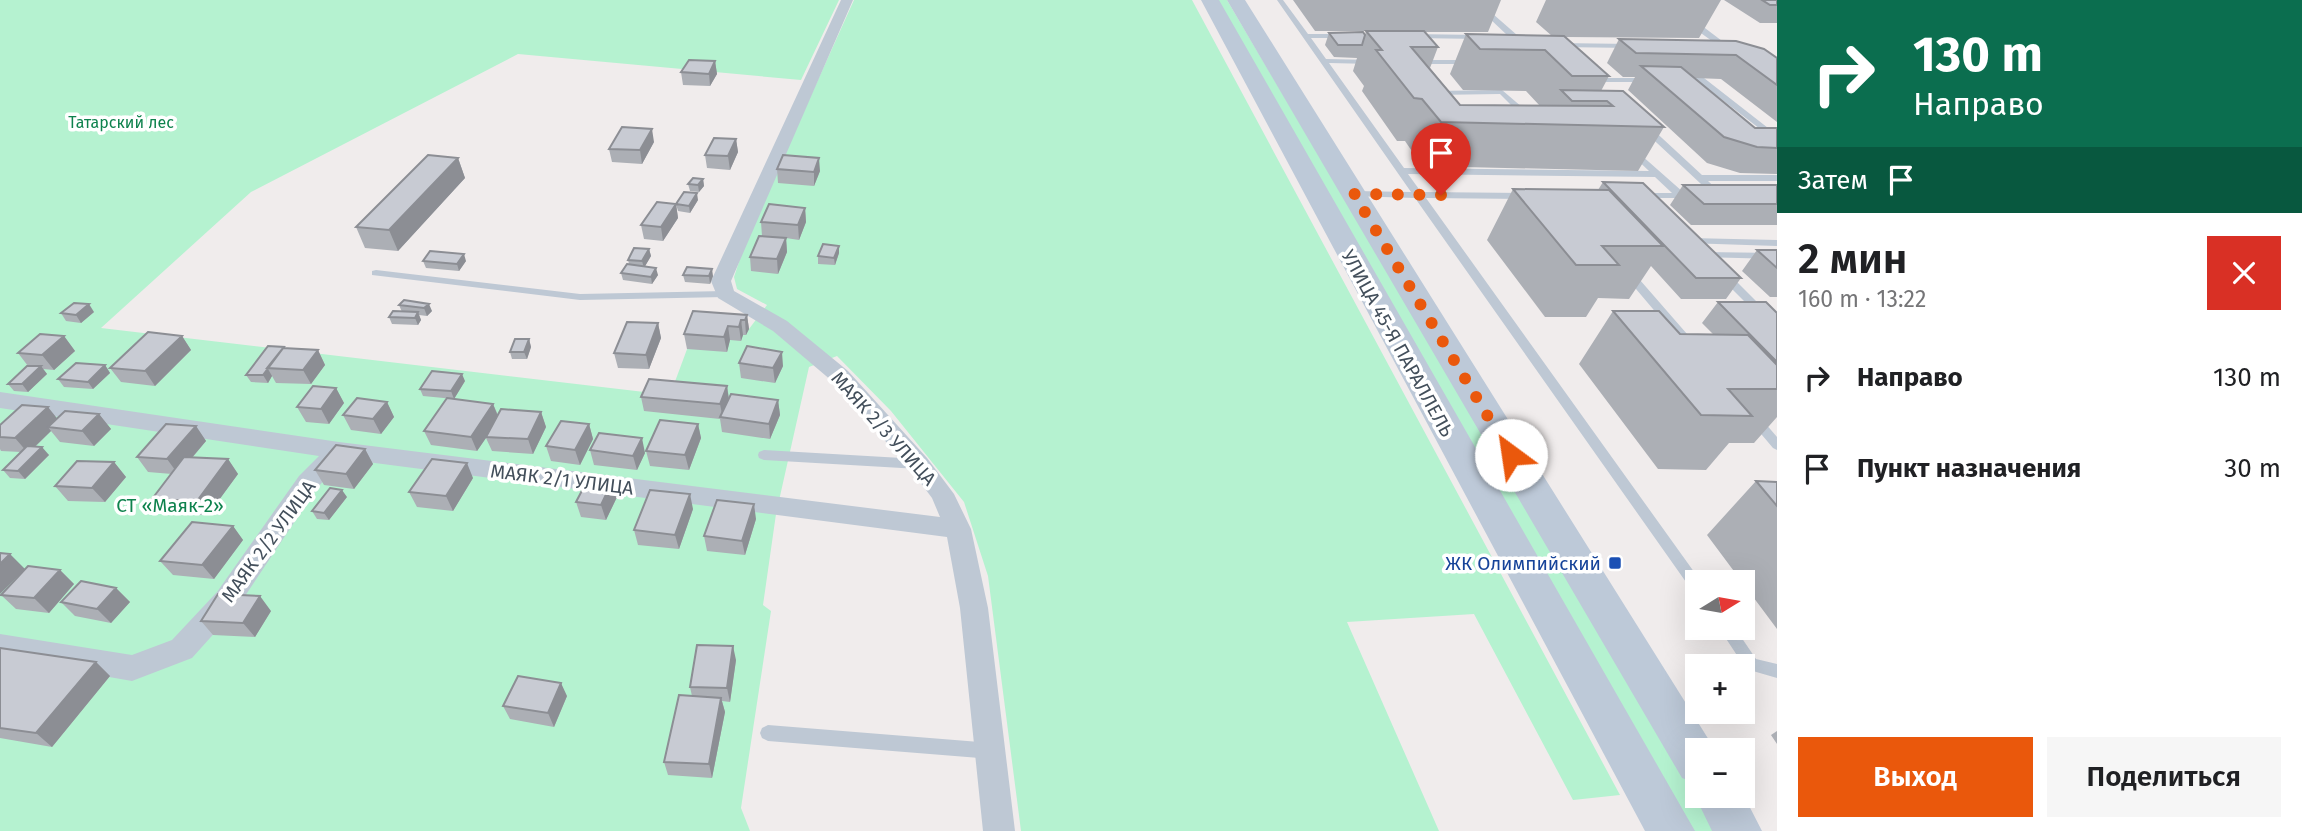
<!DOCTYPE html>
<html lang="ru">
<head>
<meta charset="utf-8">
<style>
  :root { --surface:#fff; --page:#f6f6f6; --text:#202124; --muted:#757577; --accent:#ea580c }
  body { margin:0; font-family:"Fira Sans",sans-serif; background:var(--page); color:var(--text); height:100vh; display:flex; flex-direction:column; font-size:26px; white-space:nowrap }
  * { box-sizing:border-box; margin:0 }
  p { font-size:23px; color:var(--muted) }
  .icon { flex:none; width:38px; height:38px; fill:none; stroke:currentColor; stroke-width:2; stroke-linecap:round; stroke-linejoin:round }
  .map { position:relative; flex:1; overflow:hidden }
  .sheet { display:flex; flex-direction:column; background:var(--surface); width:525px }
  .sheet>* { flex:none }
  .hud { background:#0b6e4f; color:#fff; overflow:hidden }
  .needle { width:46px; rotate:79deg }
  .fabs { position:absolute; left:1685px; top:570px; display:grid; gap:14px }
  .fabs a { display:grid; place-items:center; width:70px; height:70px; border-radius:0px; background:var(--surface); box-shadow:0 7px 28px #0002; font-size:35px }
  .pin { position:absolute; display:grid; place-items:center; width:60px; height:60px; color:#fff; margin:-72px -30px; border-radius:50% 50% 50% 0; rotate:-45deg; box-shadow:0 0 7px #0007 }
  .pin .icon { rotate:45deg }
  .me { position:absolute; width:77px; margin:-38px; rotate:329deg; stroke-linejoin:round; filter:drop-shadow(0 0 5px #0008) }
  .turn { display:flex; align-items:center; gap:24px; height:147px; padding:0 21px; font-size:32px }
  .turn .icon { width:91px; height:91px; stroke-width:2.5 }
  .turn b { display:block; font-size:49px; line-height:60px }
  .then { display:flex; align-items:center; height:66px; padding:0 21px; background:#0003; gap:14px; font-size:26px }
  .round { display:grid; place-items:center; flex:none; width:74px; height:74px; border-radius:0px; background:var(--page) }
  .headline { display:flex; align-items:center; justify-content:space-between; height:119px; padding:0 21px }
  h1 { font-size:42px; font-weight:600; line-height:52px }
  .primary-button { display:flex; gap:14px; margin-top:auto; padding:14px 21px }
  .primary-button a { flex:1; height:80px; border-radius:0px; background:var(--accent); color:#fff; font-size:28px; font-weight:600; line-height:80px; text-align:center }
  .primary-button a+a { background:var(--page); color:var(--text) }
  ul { padding:0; list-style:none }
  li { display:flex; align-items:center; gap:21px; height:91px; padding:0 21px }
  li div { flex:1 }
  li b { display:block; font-size:26px }
  li em { font-style:normal }
  main { display:flex; flex:1; min-height:0 }
  .map>svg:first-child { display:block }
  .green { fill:#b5f2d0 }
  .lines { fill:none; stroke-linecap:round; stroke-linejoin:round }
  .lane { fill:#bec8d4; fill-rule:evenodd }
  .street { fill:#bec8d4; fill-rule:evenodd }
  .secondary { fill:#bdc9d8; fill-rule:evenodd }
  .wall { fill:#acafb5 }
  .shaded-wall { fill:#8c8e94 }
  .building { fill:#c8cbd3; stroke:#8c8e94; stroke-width:2 }
  .route { stroke:#ea580c; stroke-width:12; stroke-dasharray:0 21.6 }
  .transit-dot { fill:#1a4fb4; stroke:#fff; stroke-width:2.5 }
  .labels { text-anchor:middle; stroke-width:7; stroke-linejoin:round; paint-order:stroke }
  .far-park-label { font-size:16px; fill:#0e824d; stroke:#fff }
  .street-label { font-size:19px; fill:#434f5b; stroke:#fff }
  .park-label { font-size:19px; fill:#0e824d; stroke:#fff }
  .transit-label { font-size:19px; fill:#164399; stroke:#fff; text-anchor:end }
</style>
</head>
<body>
<main>
<div class="map">
<svg width="1777" height="831" viewBox="0 0 1777 831">
  <rect width="100%" height="100%" fill="#f0ecec"/>
  <path class="green" d="M0,0h839l-38,80 -283,-26 -267,138 -150,136 569,67 26,-70 53,4 18,-24 -30,-16 -3,-12 14,-42 106,-235h338l428,795 -47,5 -99,-186 -127,8 92,209h-418l-33,-255 -24,-74 -73,-91 -54,-55 -28,11 -33,147 -13,91 8,6 -30,197 9,23h-750z
    M1215,0h12l491,831h-29z"/>
  <g class="lines">
    <path class="lane" d="M1277,0h6l25,34h38v4h-35l15,21 49,1 1,2 -4,2 -43,-1 75,105 245,3 -20,-19 -1,-2 4,-3 51,45 13,1v4l-3,1h-55v-4l3,-1h31l-17,-16 -247,-3 13,18 104,1 5,3 -5,3 -99,-1 276,385h-4v11l-5,-2 -278,-394 -64,-2v-4l3,-1 57,1z
      M1470,0h7l40,35v4h-18v-4h8z
      M1687,19h6l37,28 -7,2 -36,-26z
      M1411,34l69,1 4,2 -4,2 -66,-1h-3z
      M1557,43l75,1 4,2 -4,2 -72,-1 -4,-2z
      M1415,60h55l4,2 -4,2h-52l-4,-2z
      M1589,78h61l4,2 -4,2h-58l-4,-2z
      M1679,78h25l73,57v7l-78,-60h-17l-4,-2z
      M1502,90l27,23v4h-6l-23,-23 -66,1 -4,-2 4,-2z
      M1643,126h6l53,49h75v6h-69l15,14 -2,2h-6l-72,-67z
      M1690,238l87,2v6l-91,-3 -1,-2z
      M1704,252l73,1v6l-77,-2 -1,-2z
      M376,270l204,24 145,-3 5,3 -5,3 -145,3 -208,-25v-4z
      M1629,271l4,1 61,70 2,3 -2,3h-8l-61,-72 -1,-2z
      M1724,272l4,1 49,49v10l-4,-2 -53,-53 -1,-2z
      M1755,415l4,1 18,21v13l-4,-2 -22,-26 -2,-3 2,-3z
      M764,450l155,9 5,2 1,3 -1,3 -5,2 -155,-9 -5,-2 -1,-3 1,-3z
      M1719,628h16l21,31 21,5v14l-31,-9z
      M768,725l224,18 6,2 2,6 -2,6 -6,2 -224,-18 -6,-3 -2,-5 2,-5z"/>
    <path class="street" d="M841,0h12l-122,281 3,10 53,30 61,50 79,87 27,36 17,35 17,79 27,223h-32l-23,-223 -13,-71 -603,-78 -27,29 -80,120 -45,50 -60,23 -132,-23v-24l132,21 40,-15 45,-48 82,-116 20,-20 -319,-48v-16l339,50 601,75 -8,-19 -21,-28 -79,-89 -59,-50 -55,-33 -7,-17z"/>
    <path class="secondary" d="M1201,0h18l476,831h-50z
      M1227,0h18l469,748 1,3h-17v33l-16,-6z
      M1698,789v7l45,-2 19,37h-50l-17,-35z"/>
  </g>
  <path class="wall" d="M1293,0h208l-13,32h-64l14,15 -8,21 30,37 80,1 -14,-15 -63,-1 -13,-16 16,-40 86,2 -16,-14 10,-22h175l-22,38 -134,-1 44,39 -8,15 63,36 -26,44 -216,-5 -17,-25h-8l-35,-50 2,-5 -11,-15 4,-13 -23,-1 -9,-12 4,-12 36,2 1,-4h-51z
    M1724,0h53v23h-17z
    M1619,39l158,19v64l-56,-43 -26,-1 60,50h22v46l-37,-1 -33,-10 -79,-73 7,-13h-12l-16,-14z
    M715,61l2,13 -7,12 -27,-1 -2,-13z
    M736,139l2,13 -8,18 -23,-2 -2,-13z
    M654,142l-12,22 -30,-2 -3,-13z
    M458,158l7,20 -67,73 -33,-3 -9,-21z
    M777,169l43,2 -6,15 -36,-3z
    M703,179l1,7 -5,6 -9,-1 -2,-7z
    M1603,182l138,96 -15,21h-45l-30,-33 -22,33 -31,-1 -12,19h-41l-58,-77 26,-51 85,1z
    M1683,185h94v40h-86l-21,-20z
    M698,200l-8,13 -12,-2 -2,-7z
    M676,204l2,14 -15,23 -19,-2 -3,-14z
    M805,208l1,14 -7,18 -13,-2 1,14 -9,22 -27,-3 -1,-14 12,-21 -1,-14z
    M839,246v7l-4,12 -17,-1v-8z
    M649,249l2,7 -6,10 13,9 -6,9 -29,-4 -2,-7 8,-9 -1,-4z
    M1757,250h20v47h-7l-28,-26z
    M423,261h43l-7,10 -33,-3z
    M683,275l30,1 -3,8 -25,-2z
    M404,300l28,11 -5,5 -8,-1 2,5 -3,5 -26,-1 -3,-7 13,-5 -3,-7z
    M1718,302l59,11v104l-23,26h-25l-23,27 -48,-1 -79,-105 34,-53 67,23h33l-11,-11z
    M94,312l-13,11 -15,-2 -5,-8z
    M747,315l2,14 -3,6h-3l-2,6 -11,-1 -3,12 -40,-3 -3,-15z
    M658,323l3,15 -12,31 -31,-1 -4,-15z
    M64,336l11,15 -21,19 -11,-1 4,5 -19,18 -14,-1 -6,-7 20,-18 -10,-13z
    M182,336l9,14 -36,36 -34,-4 -11,-14z
    M529,339l2,8 -4,12h-15l-2,-7z
    M284,347l1,1 33,2 7,15 -14,19 -35,-1 -4,-7 -4,7 -17,-1 -5,-7z
    M739,363l44,3 -8,17 -34,-5z
    M105,365l5,8 -17,16 -29,-2 -6,-8z
    M465,381l-11,18 -31,-3 -3,-7z
    M727,386l2,12 49,2 2,15 -10,24 -48,-7 -2,-13 -76,-8 -3,-14z
    M336,388l8,15 -15,21 -23,-2 -9,-15z
    M387,402l7,15 -13,17 -30,-4 -8,-15z
    M493,404l5,11 43,-3 5,15 -13,27 -41,-3 -6,-13 -9,13 -46,-6 -7,-14z
    M99,414l12,15 -17,17 -34,-4 -9,-11 -16,16 14,8 -24,24 -15,-1 -7,-8 18,-18 -20,-1 -1,-2v-24z
    M589,424l4,15 -13,26 -29,-4 -5,-15z
    M698,424l3,14 -12,32 -39,-4 -4,-15z
    M196,426l10,15 -14,17 36,1 10,15 -30,41 -44,-1 -12,-15 20,-25 -24,-2 -11,-15z
    M365,449l8,15 -19,25 -30,-4 -9,-15z
    M590,450l55,3 -8,17 -43,-5z
    M114,462l12,15 -21,25 -37,-1 -13,-15z
    M473,478l-20,33 -36,-4 -8,-15z
    M1756,481l21,1v147l-70,-94z
    M612,482l5,15 -11,23 -25,-3 -5,-15z
    M347,497l-18,23 -12,-1 -5,-8z
    M693,509l-14,40 -41,-4 -4,-15z
    M756,519l-11,36 -38,-4 -3,-15z
    M233,526l10,14 -29,39 -41,-4 -13,-14z
    M60,570l14,14 -25,29 -33,-4 -15,-14z
    M116,588l14,14 -19,21 -36,-7 -14,-14z
    M271,611l-16,26 -42,-2 -12,-14z
    M0,648l96,14 14,14 -58,71 -52,-9z
    M736,660l-6,42 -8,-1 3,11 -13,66 -44,-3 -4,-13 28,-66 -2,-9z
    M567,696l-13,31 -44,-8 -7,-13z
    M1777,731v13l-6,-9z"/>
  <path class="shaded-wall" d="M715,61l2,13 -7,12 -1,-12z
    M652,129l2,13 -12,22 -2,-14z
    M736,139l2,13 -8,18 -2,-14z
    M458,158l7,20 -67,73 -9,-21z
    M819,158l1,13 -6,15v-14z
    M703,179l1,7 -5,6 -1,-7z
    M697,193l1,7 -8,13 -1,-7z
    M676,204l2,14 -15,23 -2,-14z
    M805,208l1,14 -7,18 -1,-15z
    M786,238l1,14 -9,22 -1,-15z
    M839,246v7l-4,12 -1,-7z
    M649,249l2,7 -7,12 -2,-7z
    M464,254l2,7 -7,10 -2,-7z
    M656,268l2,7 -6,9 -1,-7z
    M712,269l1,7 -3,8 -1,-8z
    M89,304l5,8 -13,11 -5,-8z
    M429,304l3,7 -5,5 -3,-8z
    M418,312l3,8 -3,5 -3,-7z
    M747,315l2,14 -3,6 -1,-15z
    M741,320l2,15 -2,6 -2,-14z
    M658,323l3,15 -12,31 -3,-14z
    M728,326l2,14 -3,12 -3,-15z
    M64,336l11,15 -21,19 -12,-15z
    M182,336l9,14 -36,36 -10,-15z
    M529,339l2,8 -4,12 -3,-7z
    M318,350l7,15 -14,19 -8,-14z
    M782,352l1,14 -8,17 -2,-15z
    M105,365l5,8 -17,16 -5,-7z
    M41,366l6,8 -19,18 -6,-8z
    M268,369l4,7 -4,7 -5,-8z
    M462,374l3,7 -11,18 -3,-8z
    M727,386l2,15 -6,18 -3,-15z
    M336,388l8,15 -15,21 -8,-15z
    M778,400l2,15 -10,24 -1,-15z
    M387,402l7,15 -13,17 -8,-15z
    M493,404l6,15 -22,32 -6,-14z
    M48,407l12,15 -12,5 3,4 -23,22 -13,-15z
    M541,412l5,15 -13,27 -5,-15z
    M99,414l12,15 -17,17 -12,-15z
    M589,424l4,15 -13,26 -5,-15z
    M698,424l3,14 -12,32 -4,-15z
    M196,426l10,15 -28,33 -11,-15z
    M642,438l3,15 -8,17 -4,-14z
    M42,447l7,8 -24,24 -7,-8z
    M365,449l8,15 -19,25 -8,-15z
    M228,459l10,15 -30,41 -11,-14z
    M114,462l12,15 -21,25 -13,-14z
    M467,463l6,15 -20,33 -7,-15z
    M612,482l5,15 -11,23 -5,-15z
    M342,490l5,7 -18,23 -5,-7z
    M690,494l3,15 -14,40 -4,-14z
    M754,504l2,15 -11,36 -3,-14z
    M233,526l10,14 -29,39 -12,-14z
    M10,554l15,15 -25,25v-30z
    M60,570l14,14 -25,29 -15,-15z
    M116,588l14,14 -19,21 -14,-14z
    M260,596l11,15 -16,26 -12,-14z
    M733,646l3,14 -6,42 -3,-14z
    M96,662l14,14 -58,71 -16,-14z
    M561,683l6,13 -13,31 -6,-14z
    M721,698l4,14 -13,66 -3,-14z"/>
  <path class="building" d="M1762,0h15v5h-7z
    M1366,31h58l14,16h-27l49,58 153,1 -6,-5h-35l-11,-11 62,1 41,36 -223,-5 -19,-23 -8,-1 -38,-48h6z
    M1363,32l2,3 -3,10h-24l-9,-12z
    M1466,34l98,2 45,40h-37l-27,-26 -65,-1z
    M1619,39l117,2 28,8 13,9v27l-41,-30 -100,-2z
    M689,60l26,1 -6,13 -28,-2z
    M1641,66l40,1 74,61h22v20l-20,-1 -33,-10z
    M622,127l30,2 -12,21 -31,-1z
    M714,138l22,1 -8,17 -23,-1z
    M428,155l30,3 -69,72 -33,-3z
    M783,155l36,3 -5,14 -37,-3z
    M693,178l10,1 -5,6 -10,-1z
    M1603,182l40,1 98,95h-45z
    M1683,185h94v19h-73z
    M1513,189l96,1 54,56h-61l17,19h-43z
    M684,192l13,1 -8,13 -13,-2z
    M657,202l19,2 -15,23 -20,-2z
    M769,204l36,4 -7,17 -37,-3z
    M759,236l27,2 -9,21 -27,-2z
    M823,244l16,2 -5,12 -16,-2z
    M634,248l15,1 -7,12 -14,-1z
    M1757,250h20v18z
    M430,251l34,3 -7,10 -34,-3z
    M627,264l29,4 -5,9 -30,-4z
    M687,267l25,2 -3,7 -26,-1z
    M404,300l25,4 -5,4 -25,-3z
    M1718,302h48l11,11v49z
    M74,303l15,1 -13,11 -15,-2z
    M393,311l25,1 -3,6 -26,-1z
    M693,311l54,4 -2,5h-4l-2,7 -11,-1 -4,11 -40,-3z
    M1613,311h46l21,23 68,1 29,30v24h-49l24,27 -51,-1z
    M627,322l31,1 -12,32 -32,-2z
    M148,332l34,4 -37,35 -35,-3z
    M40,334l24,2 -22,19 -24,-2z
    M515,339h14l-5,13h-14z
    M268,346l16,1 -21,28h-17z
    M747,346l35,6 -9,16 -34,-5z
    M283,348l35,2 -15,20 -36,-2z
    M76,363l29,2 -17,17 -30,-3z
    M27,366h14l-19,18h-14z
    M432,371l30,3 -11,17 -31,-2z
    M649,379l78,7 -7,18 -79,-7z
    M313,386l23,2 -15,21 -24,-2z
    M731,394l47,6 -9,24 -49,-7z
    M357,398l30,4 -14,17 -30,-4z
    M447,398l46,6 -22,33 -47,-6z
    M22,405l26,2 -33,31 -15,-1v-12z
    M501,409l40,3 -13,27 -42,-2z
    M65,411l34,3 -17,17 -34,-4z
    M660,420l38,4 -13,31 -39,-4z
    M561,421l28,3 -14,26 -29,-4z
    M166,424l30,2 -29,33 -30,-2z
    M599,433l43,5 -9,18 -43,-6z
    M336,445l29,4 -19,25 -31,-4z
    M27,446l15,1 -24,24 -15,-1z
    M184,457l44,2 -31,42 -45,-2z
    M432,459l35,4 -21,33 -37,-4z
    M77,461l37,1 -22,26 -37,-2z
    M588,479l24,3 -11,23 -25,-3z
    M1756,481l21,1v24z
    M330,488l12,2 -18,23 -12,-2z
    M650,490l40,4 -15,41 -41,-5z
    M717,500l37,4 -12,37 -38,-5z
    M192,522l41,4 -31,39 -42,-4z
    M0,553l10,1 -10,10z
    M28,566l32,4 -26,28 -33,-3z
    M81,581l35,7 -19,21 -36,-7z
    M218,594l42,2 -17,27 -42,-2z
    M697,645l36,1 -6,42 -37,-1z
    M0,648l96,14 -60,71 -36,-5z
    M518,676l43,7 -13,30 -45,-7z
    M679,695l42,3 -12,66 -45,-2z"/>
  <g class="lines">
    <path class="route" d="M1441,195l-87,-1 157,261"/>
  </g>
  <rect class="transit-dot" x="1608" y="556" width="14" height="14" rx="3.5"/>
  <g class="labels">
    <g class="far-park-label">
      <text x="121" y="128">Татарский лес</text>
    </g>
    <g class="street-label">
      <text transform="translate(1398 343) rotate(61)" y="7">УЛИЦА 45-Я ПАРАЛЛЕЛЬ</text>
      <text transform="translate(884 428) rotate(48)" y="7">МАЯК 2/3 УЛИЦА</text>
      <text transform="translate(562 479) rotate(7)" y="7">МАЯК 2/1 УЛИЦА</text>
      <text transform="translate(268 541) rotate(-54)" y="7">МАЯК 2/2 УЛИЦА</text>
    </g>
    <g class="park-label">
      <text x="170" y="512">СТ «Маяк-2»</text>
    </g>
    <g class="transit-label">
      <text x="1601" y="570">ЖК Олимпийский</text>
    </g>
  </g>
</svg>
<div class="fabs">
<a><svg class="needle" viewBox="-14 -14 28 28"><path d="M0-13l5 13h-10z" fill="#e53935"/><path d="M0 13l5-13h-10z" fill="#757577"/></svg></a>
<a>+</a>
<a>−</a>
</div>
<div class="pin" style="left:1441px;top:195px;background:#d93025"><svg class="icon" aria-label="arrive" viewBox="0 0 24 24"><path d="M6 21V4h12l-3 4 3 4H6"/></svg></div>
<svg class="me" style="left:1511px;top:455px" viewBox="-20 -20 40 40"><circle r="19" fill="#fff"/><path d="M0-13L10 11 0 6-10 11z" fill="#ea580c"/></svg>
</div>
<section class="sheet">
<div class="hud">
<div class="turn"><svg class="icon" aria-label="right" viewBox="0 0 24 24"><path d="M7 20v-9h11M14 6l5 5-5 5"/></svg><div><b>130 m</b>Направо</div></div>
<div class="then">Затем<svg class="icon" aria-label="arrive" viewBox="0 0 24 24"><path d="M6 21V4h12l-3 4 3 4H6"/></svg></div>
</div>
<div class="headline"><div><h1>2 мин</h1><p>160 m · 13:22</p></div><a class="round" style="background:#d93025;color:#fff"><svg class="icon" aria-label="close" viewBox="0 0 24 24"><path d="M6 6l12 12M18 6L6 18"/></svg></a></div>
<ul>
<li><svg class="icon" aria-label="right" viewBox="0 0 24 24"><path d="M7 20v-9h11M14 6l5 5-5 5"/></svg><div><b>Направо</b></div><em>130 m</em></li>
<li><svg class="icon" aria-label="arrive" viewBox="0 0 24 24"><path d="M6 21V4h12l-3 4 3 4H6"/></svg><div><b>Пункт назначения</b></div><em>30 m</em></li>
</ul>
<div class="primary-button"><a>Выход</a><a>Поделиться</a></div>
</section>
</main>
</body>
</html>
